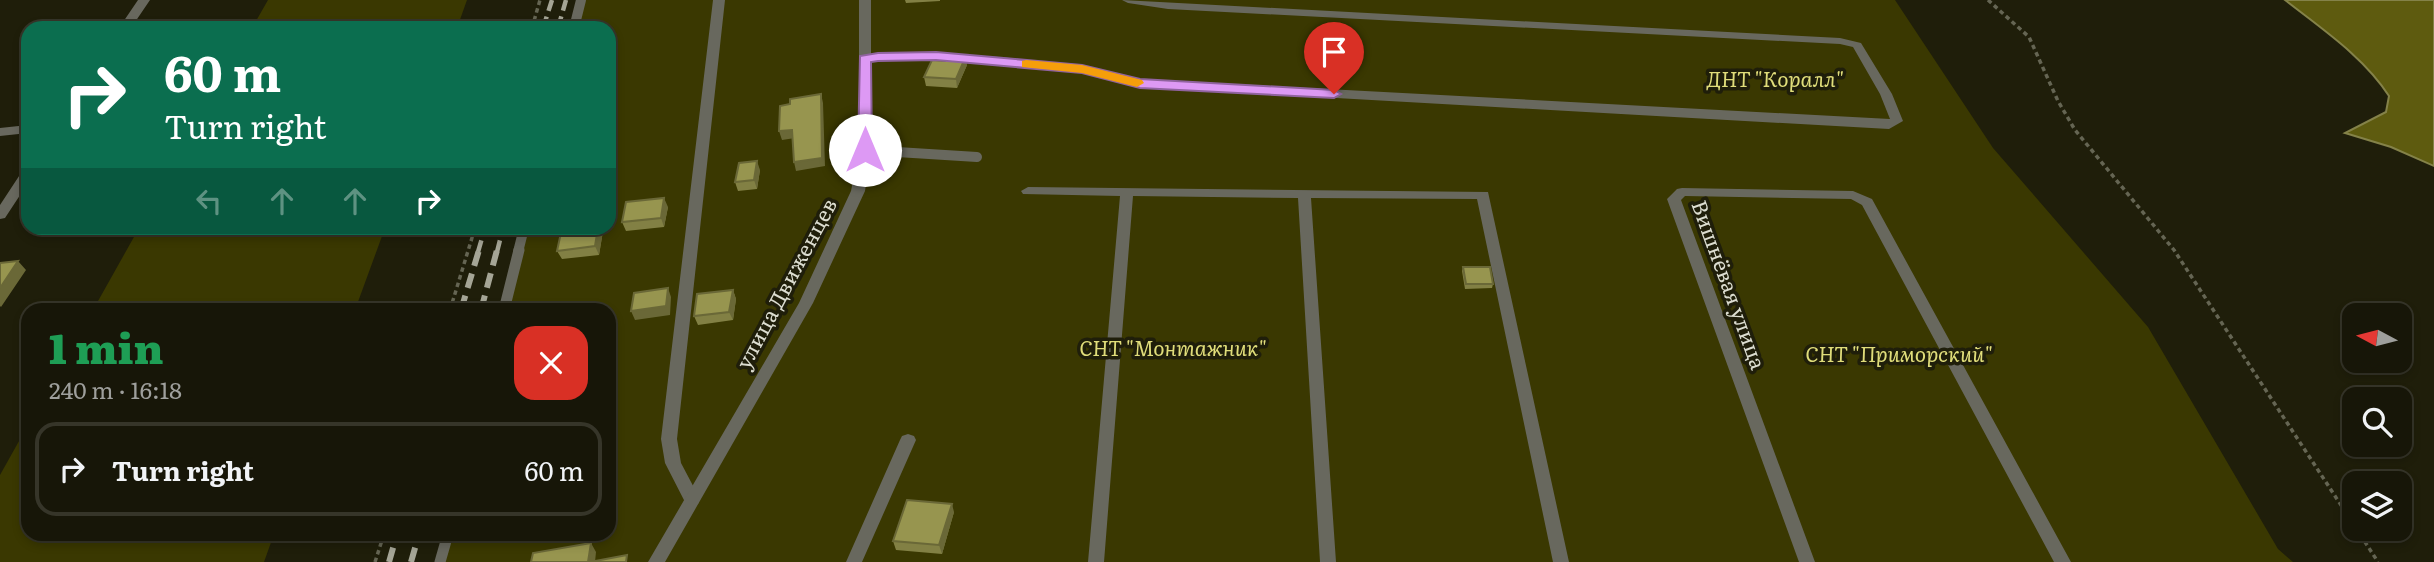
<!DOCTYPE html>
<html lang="en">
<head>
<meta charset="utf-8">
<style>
  :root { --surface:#171608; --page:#242316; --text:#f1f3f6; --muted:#9e9f9c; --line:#363529 }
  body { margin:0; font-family:Literata,serif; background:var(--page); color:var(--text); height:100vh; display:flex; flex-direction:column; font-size:26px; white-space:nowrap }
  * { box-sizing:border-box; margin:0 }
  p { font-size:23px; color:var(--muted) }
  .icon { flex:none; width:38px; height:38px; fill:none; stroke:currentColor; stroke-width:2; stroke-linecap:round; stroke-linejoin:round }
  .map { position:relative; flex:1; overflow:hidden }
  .panel { position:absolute; left:21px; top:303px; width:595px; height:238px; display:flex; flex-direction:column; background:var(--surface); border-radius:21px; box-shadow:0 4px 10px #0003,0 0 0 2px var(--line) }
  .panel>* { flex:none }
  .top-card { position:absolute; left:21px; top:21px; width:595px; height:214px; border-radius:21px; box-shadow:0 4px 10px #0003,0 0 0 2px var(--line); background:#0b6e4f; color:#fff; overflow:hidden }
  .needle { width:46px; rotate:277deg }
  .controls { position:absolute; left:2342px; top:303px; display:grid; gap:14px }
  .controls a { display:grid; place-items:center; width:70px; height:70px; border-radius:14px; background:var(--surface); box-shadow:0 4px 10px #0003,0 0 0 2px var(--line); font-size:35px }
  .pin { position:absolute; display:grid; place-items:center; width:60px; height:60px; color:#fff; margin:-72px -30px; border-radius:50% 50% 50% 0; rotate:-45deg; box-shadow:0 0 7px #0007 }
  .pin .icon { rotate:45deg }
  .me { position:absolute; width:77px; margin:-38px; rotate:0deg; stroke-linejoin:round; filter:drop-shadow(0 0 5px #0008) }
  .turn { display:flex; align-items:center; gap:24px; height:147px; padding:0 28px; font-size:32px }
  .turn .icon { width:91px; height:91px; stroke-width:2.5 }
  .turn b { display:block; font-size:49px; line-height:60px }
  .lanes { display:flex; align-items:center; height:66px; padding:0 28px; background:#0003; justify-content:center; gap:35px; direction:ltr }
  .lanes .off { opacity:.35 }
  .round { display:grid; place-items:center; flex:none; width:74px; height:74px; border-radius:21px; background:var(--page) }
  .overview { display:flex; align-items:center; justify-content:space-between; height:119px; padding:0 28px }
  h1 { font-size:42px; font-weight:800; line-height:52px; color:#1e9e55 }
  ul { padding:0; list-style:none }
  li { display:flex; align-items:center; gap:21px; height:94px; margin:0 14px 10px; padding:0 14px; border:4px solid var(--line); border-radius:21px }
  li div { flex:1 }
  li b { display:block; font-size:26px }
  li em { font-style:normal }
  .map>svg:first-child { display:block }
  .green { fill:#3a3801 }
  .water { fill:#5e5b0f; stroke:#848249; stroke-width:2 }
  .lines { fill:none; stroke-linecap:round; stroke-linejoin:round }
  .path { stroke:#656553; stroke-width:3.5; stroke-dasharray:4.5 3.5; stroke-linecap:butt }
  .service-far1 { stroke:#68685e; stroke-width:10 }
  .service { stroke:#68685e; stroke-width:11 }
  .minor { fill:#68685e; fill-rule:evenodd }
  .tertiary { fill:#68685e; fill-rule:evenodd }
  .rail-far1 { stroke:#a5a596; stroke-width:4.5; stroke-dasharray:12 6; stroke-linecap:butt }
  .rail { stroke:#a5a596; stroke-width:6; stroke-dasharray:15 8; stroke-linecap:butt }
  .wall { fill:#828044 }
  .shaded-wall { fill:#6a6837 }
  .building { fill:#97954f; stroke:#6a6837; stroke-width:2 }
  .route { fill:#dd99f4; stroke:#90639f; stroke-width:2 }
  .slow { fill:#f59e0b }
  .labels { text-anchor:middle; stroke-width:7; stroke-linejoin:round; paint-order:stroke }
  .park-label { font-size:21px; font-style:italic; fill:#e0dd7a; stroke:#1f1e0a }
  .street-label { font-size:21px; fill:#dcddd0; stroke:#1f1e0a }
</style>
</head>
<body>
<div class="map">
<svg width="2434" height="562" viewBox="0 0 2434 562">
  <rect width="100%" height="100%" fill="#1f1e0a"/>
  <path class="green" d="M268,0h199l-10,28h-205z
    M584,0h1311l98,148 155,179 130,222 15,13h-1848l7,-28h157v-224h-102l20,-82h82v-200h-32z
    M139,228h246l-30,82h-262z
    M28,425v109h246l-10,28h-264v-87z"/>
  <path class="water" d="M2285,0h149v166l-43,-19 -46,-14 41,-21 3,-16c-25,-39 -67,-67 -104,-96z"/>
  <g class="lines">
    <path class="path" d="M1988,0l41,37 29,64 17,29 99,120 180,275
      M532,28l8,-28
      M450,310l25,-82
      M2356,528l22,34
      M375,562l9,-28"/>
    <path class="service-far1" d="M574,28l7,-28
      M865,150l112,7
      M518,252l6,-24"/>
    <path class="service" d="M504,310l15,-60
      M440,562l8,-28"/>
    <path class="minor" d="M138,0h12l-19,28h-12z
      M713,0h12l-48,439 4,24 19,36 -2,5 -6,2 -6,-2 -21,-41 -4,-24z
      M1122,0l718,38 21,5 31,51 11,27 -14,8 -749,-42 -58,-14 -83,-8 -82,-7 -52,4 -6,-3 6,-3 52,-4 82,5 83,8 58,14 750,40 -10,-25 -27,-47 -13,-3 -672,-35 -40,-6z
      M28,125v8l-28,3v-8z
      M28,169v14l-23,35 -5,1v-14l23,-35z
      M1028,187l460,5 81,370h-16l-76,-363 -166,-1 25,364h-16l-22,-364 -165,-2 -29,366h-16l32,-366 -97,-2 -2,-3z
      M1682,188l171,3 19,8 199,363h-17l-192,-357 -11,-6 -166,-3 -4,4 134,362h-16l-132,-363 10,-10z
      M908,434l6,2 2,4 -54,122h-16l54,-122 2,-4z"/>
    <path class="tertiary" d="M859,0h12v150l-6,41 -52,112 -148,259h-17l151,-259 52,-112 8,-41z"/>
    <path class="rail-far1" d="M543,28l9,-28
      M558,28l8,-28
      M478,252l7,-24
      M497,252l6,-24"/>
    <path class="rail" d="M461,310l18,-60
      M481,310l16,-60
      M389,562l8,-28
      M411,562l8,-28"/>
  </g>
  <path class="wall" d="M905,0h35v1l-34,2z
    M28,56v14l-5,-7z
    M967,65l-10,23 -31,-2 -2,-9z
    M760,170l-3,19 -19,2 -3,-9z
    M668,207l-4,20 -38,4 -4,-9z
    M603,231l-4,24 -37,4 -5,-8z
    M1463,267l30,17 -1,4 -27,1 -3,-18z
    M733,290l3,9 -3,21 -35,5 -4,-9z
    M954,512l-12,42 -46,-4 -3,-9z"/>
  <path class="shaded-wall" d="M966,56l1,9 -10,23 -1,-9z
    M821,94l2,9 2,63 -29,5 -2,-9z
    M792,130l3,8 -13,2 -3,-9z
    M757,161l3,9 -3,19 -3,-9z
    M664,198l4,9 -4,20 -3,-9z
    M598,228h4l1,3 -4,24 -4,-9z
    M18,261l8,9 -25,37 -1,-1v-18z
    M668,288l3,9 -1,18 -35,5 -4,-9z
    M733,290l3,9 -3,21 -4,-8z
    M952,504l2,8 -12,42 -3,-9z
    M591,543l5,9 -1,10h-7z"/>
  <path class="building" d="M948,55l18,1 -10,23 -32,-2 8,-17 13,1z
    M28,56v7h-5z
    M821,94l1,64 -28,4 -2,-32 -13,1 1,-25 10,-2v-5z
    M757,161l-3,19 -19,2 4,-19z
    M664,198l-3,20 -39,4 4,-20z
    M562,228h36l-3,18 -38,5z
    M18,261l-18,27v-25z
    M1463,267h27l3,17h-27z
    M668,288l-2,18 -35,5 3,-18z
    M733,290l-4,22 -35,4 3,-22z
    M907,500l45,4 -13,41 -46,-4z
    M591,543l-3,19h-57l2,-9z
    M627,555l-1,7h-36z"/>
  <path class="route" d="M936,52l146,13 58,14 194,11 7,4 -7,4 -194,-10 -58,-15 -146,-13 -58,1 -7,1 1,88 -7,5 -5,-1 -2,-4 2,-94 18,-3z"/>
  <path class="slow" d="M1026,60l56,5 60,15 2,3 -7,4 -55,-14 -60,-6v-6z"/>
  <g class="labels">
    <g class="park-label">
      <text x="1775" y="87">ДНТ "Коралл"</text>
      <text x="1173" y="356">СНТ "Монтажник"</text>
      <text x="1899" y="362">СНТ "Приморский"</text>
    </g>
    <g class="street-label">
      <text transform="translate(787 284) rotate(-62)" y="7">улица Движенцев</text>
      <text transform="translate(1728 285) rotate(70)" y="7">Вишнёвая улица</text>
    </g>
  </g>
</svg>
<div class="controls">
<a><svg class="needle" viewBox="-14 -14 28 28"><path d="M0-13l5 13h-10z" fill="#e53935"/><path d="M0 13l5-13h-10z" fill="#9e9f9c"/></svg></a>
<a><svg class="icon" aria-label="search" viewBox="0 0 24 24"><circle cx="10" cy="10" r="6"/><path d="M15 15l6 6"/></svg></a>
<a><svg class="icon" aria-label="layers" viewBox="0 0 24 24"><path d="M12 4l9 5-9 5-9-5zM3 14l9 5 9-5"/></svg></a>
</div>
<div class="pin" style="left:1334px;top:94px;background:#d93025"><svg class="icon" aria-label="arrive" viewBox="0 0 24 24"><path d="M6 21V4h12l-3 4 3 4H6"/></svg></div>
<svg class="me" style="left:865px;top:150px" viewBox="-20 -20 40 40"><circle r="19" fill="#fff"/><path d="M0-13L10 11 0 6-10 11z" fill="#dd99f4"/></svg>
<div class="top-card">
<div class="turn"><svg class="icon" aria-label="right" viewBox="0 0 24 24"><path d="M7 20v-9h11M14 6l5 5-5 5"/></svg><div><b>60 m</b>Turn right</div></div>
<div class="lanes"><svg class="icon off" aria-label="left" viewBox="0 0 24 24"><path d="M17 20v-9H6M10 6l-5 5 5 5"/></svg><svg class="icon off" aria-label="ahead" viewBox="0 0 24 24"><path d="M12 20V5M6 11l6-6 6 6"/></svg><svg class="icon off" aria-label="ahead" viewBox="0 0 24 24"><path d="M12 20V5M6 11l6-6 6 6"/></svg><svg class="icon" aria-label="right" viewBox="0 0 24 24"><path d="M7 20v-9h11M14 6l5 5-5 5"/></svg></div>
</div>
<section class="panel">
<div class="overview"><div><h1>1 min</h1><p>240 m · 16:18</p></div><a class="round" style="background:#d93025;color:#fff"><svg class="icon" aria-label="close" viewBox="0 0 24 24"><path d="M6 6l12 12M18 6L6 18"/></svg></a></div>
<ul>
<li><svg class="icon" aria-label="right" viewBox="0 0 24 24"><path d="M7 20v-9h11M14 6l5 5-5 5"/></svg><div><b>Turn right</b></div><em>60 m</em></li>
</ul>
</section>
</div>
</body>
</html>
